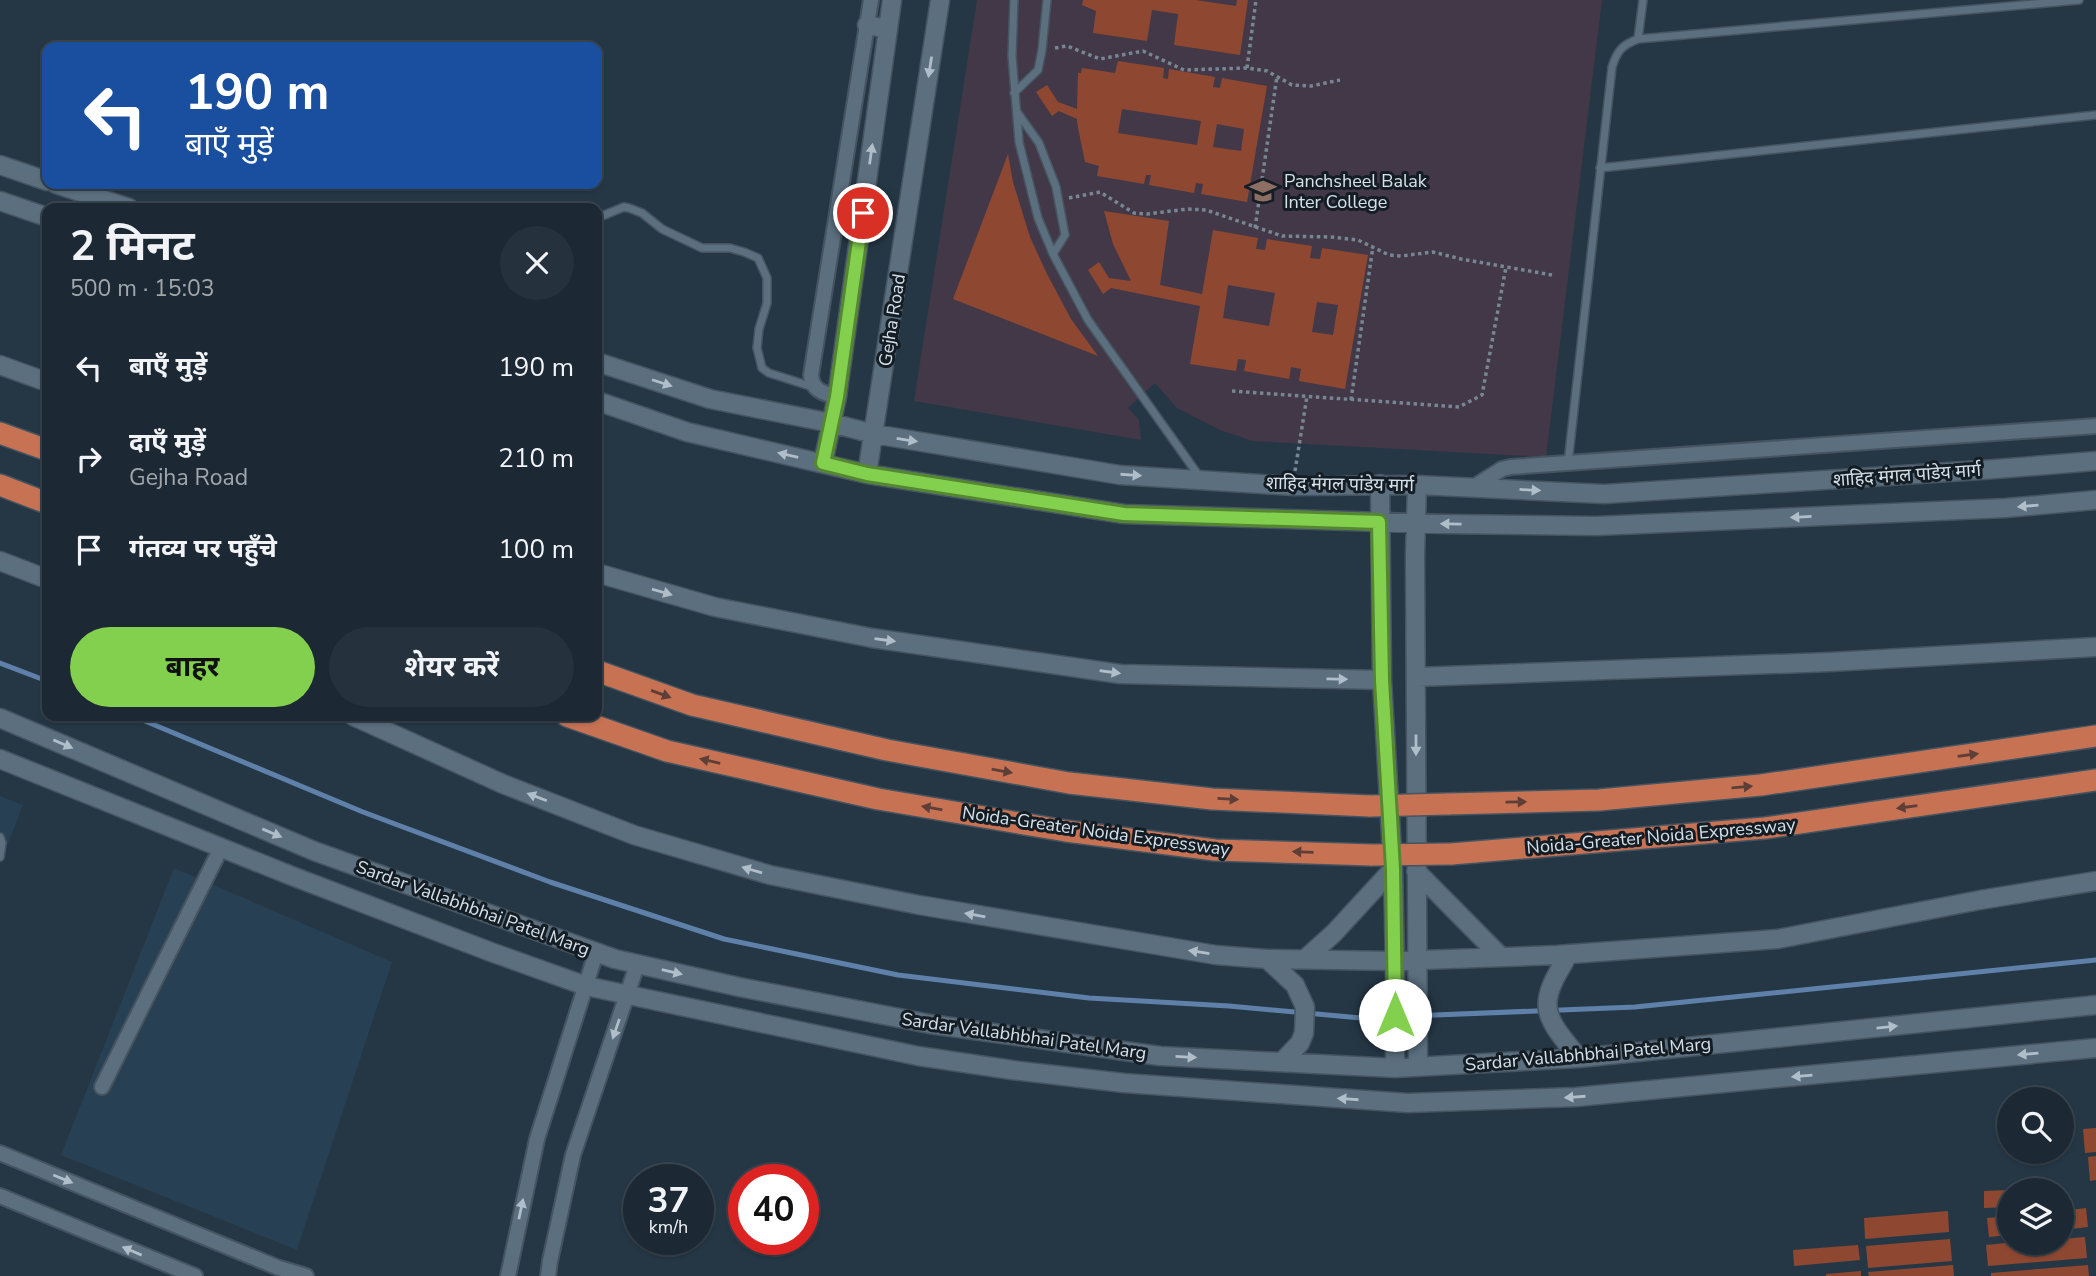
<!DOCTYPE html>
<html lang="hi">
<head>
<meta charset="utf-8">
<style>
  :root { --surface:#1c2934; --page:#25313c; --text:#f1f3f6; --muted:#a0a6ac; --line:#3a454f; --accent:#83d04e }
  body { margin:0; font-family:"Nunito Sans","Noto Sans Devanagari",sans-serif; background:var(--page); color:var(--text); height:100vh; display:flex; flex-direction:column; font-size:26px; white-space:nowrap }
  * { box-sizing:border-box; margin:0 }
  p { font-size:23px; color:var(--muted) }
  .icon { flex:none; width:38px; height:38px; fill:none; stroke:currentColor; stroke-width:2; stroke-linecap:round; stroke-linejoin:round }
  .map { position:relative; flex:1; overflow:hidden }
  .side { position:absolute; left:42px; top:203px; width:560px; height:518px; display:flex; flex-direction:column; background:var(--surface); border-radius:14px; box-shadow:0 2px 5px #0004,0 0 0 2px var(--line) }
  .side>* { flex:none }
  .banner { position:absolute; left:42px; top:42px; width:560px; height:147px; border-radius:14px; box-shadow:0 2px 5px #0004,0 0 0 2px var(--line); background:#1a4fa0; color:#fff; overflow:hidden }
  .fabs { position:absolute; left:1997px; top:1087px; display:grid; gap:14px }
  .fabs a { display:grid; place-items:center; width:77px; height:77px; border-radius:50%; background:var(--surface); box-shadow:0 2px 5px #0004,0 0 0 2px var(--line); font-size:35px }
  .speed { position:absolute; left:623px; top:1164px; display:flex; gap:14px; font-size:35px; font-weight:700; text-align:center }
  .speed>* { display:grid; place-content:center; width:91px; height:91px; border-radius:50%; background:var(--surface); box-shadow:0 2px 5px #0004,0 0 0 2px var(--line); line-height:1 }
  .speed small { font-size:18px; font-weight:400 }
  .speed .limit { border:10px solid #d22; background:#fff; color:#111 }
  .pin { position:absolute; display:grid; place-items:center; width:60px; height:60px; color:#fff; margin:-30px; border:4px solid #fff; border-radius:50%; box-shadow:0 2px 7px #0007 }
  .me { position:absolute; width:77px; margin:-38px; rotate:0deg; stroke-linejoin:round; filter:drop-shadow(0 0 5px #0008) }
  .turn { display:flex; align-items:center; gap:24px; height:147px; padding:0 28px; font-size:32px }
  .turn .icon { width:91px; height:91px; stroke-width:2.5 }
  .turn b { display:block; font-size:49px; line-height:60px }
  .round { display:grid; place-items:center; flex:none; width:74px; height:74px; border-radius:37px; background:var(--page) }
  .headline { display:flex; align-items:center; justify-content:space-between; height:119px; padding:0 28px }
  h1 { font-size:42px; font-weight:700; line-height:52px }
  .button { display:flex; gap:14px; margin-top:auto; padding:14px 28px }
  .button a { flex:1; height:80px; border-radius:42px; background:var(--accent); color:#111; font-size:28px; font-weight:700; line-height:80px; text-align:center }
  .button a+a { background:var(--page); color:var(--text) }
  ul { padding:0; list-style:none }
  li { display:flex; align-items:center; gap:21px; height:91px; padding:0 28px }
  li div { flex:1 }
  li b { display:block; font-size:26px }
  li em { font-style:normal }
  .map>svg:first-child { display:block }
  .built { fill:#284053 }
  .education { fill:#423847 }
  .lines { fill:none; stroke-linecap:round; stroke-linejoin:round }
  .stream { stroke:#5f81a9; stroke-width:5 }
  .building { fill:#8e4831; fill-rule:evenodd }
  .service-casing { stroke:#455460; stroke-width:10 }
  .minor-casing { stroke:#455460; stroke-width:18 }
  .tertiary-casing { stroke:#455460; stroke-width:21 }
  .trunk-casing { stroke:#455460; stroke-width:24 }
  .path { stroke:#778692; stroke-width:3.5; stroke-dasharray:3.5 3.5; stroke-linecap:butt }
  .service { stroke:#5b6f7f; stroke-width:7 }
  .minor { stroke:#5b6f7f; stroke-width:14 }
  .tertiary { stroke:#5b6f7f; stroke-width:18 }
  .trunk { stroke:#c87254; stroke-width:21 }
  .trunk-bridge-casing { stroke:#455460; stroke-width:24; stroke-linecap:butt }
  .trunk-bridge { stroke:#c87254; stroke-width:21 }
  .oneway { fill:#b0bec9 }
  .oneway2 { fill:#5d3f37 }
  .route-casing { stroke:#558733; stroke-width:18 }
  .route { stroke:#83d04e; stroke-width:12 }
  .labels { text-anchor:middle; stroke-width:6; stroke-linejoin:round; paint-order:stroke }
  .poi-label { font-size:18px; fill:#d5e0e9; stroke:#151d24; text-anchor:start }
  .street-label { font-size:18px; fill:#d5e0e9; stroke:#151d24 }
</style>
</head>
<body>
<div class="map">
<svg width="2096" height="1276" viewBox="0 0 2096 1276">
  <rect width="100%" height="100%" fill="#253745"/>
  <path class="built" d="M0,796l23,9 -23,59z
    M174,868l218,94 -95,288 -236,-95z"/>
  <path class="education" d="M977,0h625l-56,457 -294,-16 -32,-11 -43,-22 -22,-25 -27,25 11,12 2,20 -227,-39z"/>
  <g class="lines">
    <path class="stream" d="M0,663l47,18
      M133,716l230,96 187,70 174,57 174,36 191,23 140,8 132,12 274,-11 461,-47"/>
  </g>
  <path class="building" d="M1083,0h113l40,6 1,-6h11l-8,55 -66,-10 4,-31 -26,-4 -5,31 -54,-8 3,-22 -14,-6z
    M1118,61l46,7 -1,10 5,1 1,-10 46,8 -2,10 7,1 2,-10 45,8 -20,116 -46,-8 2,-10 -7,-1 -2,10 -45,-8 2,-10h-5l-2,9 -47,-8 2,-10 -14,-4 -7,-34 -1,-9 -18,-8 -7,5 -16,-24 11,-7 11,17 19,7 1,-36h3l1,-5 33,5zM1122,109l79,12 -4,24 -79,-12zM1217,124l27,5 -3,22 -28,-4z
    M1008,154l5,28 17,55 17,37 24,45 27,37 -145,-57z
    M1104,211l65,10 -9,64 42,9 11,-64 45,8 -2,11 9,1 2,-11 45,7 -2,12 10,1 2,-11 46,7 -23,134 -46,-8 2,-12 -10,-2 -2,12 -45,-8 2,-11 -8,-1 -2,12 -46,-7 10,-58 -89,-18 -8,6 -15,-24 11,-8 10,16 22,3 -18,-37zM1228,285l47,8 -6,33 -46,-8zM1317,302l21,3 -5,30 -21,-3z
    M2096,1128v24l-11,1 -2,-24z
    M2096,1156v24l-6,1 -2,-24z
    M2009,1190v17l-25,1v-17z
    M2086,1208l2,19 -26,3v-19z
    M1948,1211l1,21 -84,7 -1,-21z
    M2009,1216v19l-20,2 -2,-19z
    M2085,1237l2,21 -99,8 -2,-21 30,-3h46v-3z
    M1950,1239l2,22 -84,7 -2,-22z
    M1858,1245l2,15 -66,6 -1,-16z
    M1953,1265l1,11h-85l-1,-4z
    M2088,1265l1,11h-98v-3z
    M1861,1271v5h-35v-2z"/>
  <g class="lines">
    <defs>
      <path id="service" d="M1014,0l-2,56 7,86 19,76 15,36 35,66 111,156
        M1638,39l5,-39
        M1014,93l24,-23 4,-20 5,-50
        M1017,112l22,31 17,44 9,48 -12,19
        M1600,168l496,-53
        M597,218l27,-11 5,1 13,5 20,16 40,19h28l14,4 14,6 9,20v25l-8,26 -2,19 5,20 7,5 44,14
        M1568,463l44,-396c5,-16 10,-22 26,-28l441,-39
        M0,837l2,6 -2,14"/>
      <path id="minor" d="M837,397c-13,-4 -25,-6 -26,-22l60,-375
        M1472,488l30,-19 9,-2 585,-41
        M102,1087l119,-239
        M0,1153l279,115 27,8
        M0,1196l195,80
        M508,1276l29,-137 59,-186
        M548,1276l2,-15 23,-106 64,-190"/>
      <path id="tertiary" d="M867,25l21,4
        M0,165l47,16
        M56,184l73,24
        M0,201l47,16
        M597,362l113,37 121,24 43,11 246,41 173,11 124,-1 187,9 392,-25 100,-8
        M0,365l47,17
        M597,401l90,31 180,42 257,40 322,10 150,2 410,-18 90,-8
        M823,463l14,-66 55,-397
        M867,474l73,-474
        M1380,484l2,196 11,189 2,92v107
        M1417,485l-2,71 3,511
        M0,561l47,18
        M597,573l118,34 157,31 248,36 262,6
        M1417,677l413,-15 266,-15
        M353,716l150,68 131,51 136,40 149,30 297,50 51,4 128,2 162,-6 221,-16 202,-39 116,-19
        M0,718l314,133 301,108 124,28 191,37 230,32 235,12 184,-10 517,-53
        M0,759l292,117 199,76 95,34 332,70 94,14 112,13 284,20 168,-6 520,-49
        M1416,871l85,86
        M1569,954c-32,51 -28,59 10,104
        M1267,959l28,26 10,22 -1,26 -4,10 -18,19
        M1304,960l30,-27 59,-64"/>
      <path id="trunk" d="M0,433l47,17
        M0,485l47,18
        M597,671l95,34 195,45 182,33 143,16 158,7
        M567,716l100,35 211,48 188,32 149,19 157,5
        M1447,804l152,-4 162,-15 335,-49
        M1451,854l314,-26 331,-48"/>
    </defs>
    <use href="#service" class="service-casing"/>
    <use href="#minor" class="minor-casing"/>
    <use href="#tertiary" class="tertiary-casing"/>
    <use href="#trunk" class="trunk-casing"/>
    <path class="path" d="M1055,48l12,-2 33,13 43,-8 41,19 63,-2 20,3 25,14 19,1 29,-6
      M1247,68l9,-68
      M1069,198l31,-6 34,21 13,1 41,-5 18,1 76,26 49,1 27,3 31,15 12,1 32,-4 28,7 91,16
      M1255,228l22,-152
      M1232,391l227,16 23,-12 24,-128
      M1351,400l22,-154
      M1295,471l12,-75"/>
    <use href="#service" class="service"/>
    <use href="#minor" class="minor"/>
    <use href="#tertiary" class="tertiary"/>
    <use href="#trunk" class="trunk"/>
    <defs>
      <path id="trunk-bridge" d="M1370,806l77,-2
        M1372,855l79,-1"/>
    </defs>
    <use href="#trunk-bridge" class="trunk-bridge-casing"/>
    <use href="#trunk-bridge" class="trunk-bridge"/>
  </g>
  <defs><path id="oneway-solid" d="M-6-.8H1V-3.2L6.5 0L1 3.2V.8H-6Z" transform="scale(1.75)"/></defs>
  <g class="oneway">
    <use href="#oneway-solid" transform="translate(930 67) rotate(99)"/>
    <use href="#oneway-solid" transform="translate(871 154) rotate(-82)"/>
    <use href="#oneway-solid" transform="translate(662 383) rotate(18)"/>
    <use href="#oneway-solid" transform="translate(907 440) rotate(9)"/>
    <use href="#oneway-solid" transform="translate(788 455) rotate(-167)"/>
    <use href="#oneway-solid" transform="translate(1131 475) rotate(4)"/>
    <use href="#oneway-solid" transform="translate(1530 490) rotate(3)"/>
    <use href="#oneway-solid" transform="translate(2028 506) rotate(175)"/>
    <use href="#oneway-solid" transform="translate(1801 517) rotate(177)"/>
    <use href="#oneway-solid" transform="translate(1451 524) rotate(-179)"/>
    <use href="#oneway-solid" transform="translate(662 592) rotate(16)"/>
    <use href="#oneway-solid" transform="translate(885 640) rotate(8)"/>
    <use href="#oneway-solid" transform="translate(1110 672) rotate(8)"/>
    <use href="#oneway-solid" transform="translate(1337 679) rotate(1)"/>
    <use href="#oneway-solid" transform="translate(63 744) rotate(23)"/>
    <use href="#oneway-solid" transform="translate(1416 745) rotate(90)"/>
    <use href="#oneway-solid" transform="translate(537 797) rotate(-159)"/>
    <use href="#oneway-solid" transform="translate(272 833) rotate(23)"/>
    <use href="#oneway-solid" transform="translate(752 870) rotate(-164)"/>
    <use href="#oneway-solid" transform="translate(975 915) rotate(-170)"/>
    <use href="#oneway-solid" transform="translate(1199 952) rotate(-171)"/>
    <use href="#oneway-solid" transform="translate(672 972) rotate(13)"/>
    <use href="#oneway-solid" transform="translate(1887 1027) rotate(-6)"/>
    <use href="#oneway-solid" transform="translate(616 1029) rotate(109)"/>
    <use href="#oneway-solid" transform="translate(2028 1054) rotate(175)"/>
    <use href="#oneway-solid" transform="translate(1186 1057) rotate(3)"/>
    <use href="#oneway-solid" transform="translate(1802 1076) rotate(175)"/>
    <use href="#oneway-solid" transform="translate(1575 1097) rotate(176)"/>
    <use href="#oneway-solid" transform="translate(1348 1099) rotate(-176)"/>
    <use href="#oneway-solid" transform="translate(63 1179) rotate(22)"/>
    <use href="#oneway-solid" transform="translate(521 1209) rotate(-78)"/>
    <use href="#oneway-solid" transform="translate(132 1251) rotate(-157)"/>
  </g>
  <g class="oneway2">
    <use href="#oneway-solid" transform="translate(661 694) rotate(20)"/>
    <use href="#oneway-solid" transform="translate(1968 755) rotate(-8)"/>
    <use href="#oneway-solid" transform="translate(710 761) rotate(-167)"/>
    <use href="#oneway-solid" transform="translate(1002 771) rotate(10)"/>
    <use href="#oneway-solid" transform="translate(1742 787) rotate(-5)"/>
    <use href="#oneway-solid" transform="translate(1228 799) rotate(3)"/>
    <use href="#oneway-solid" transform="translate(1516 802) rotate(-1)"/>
    <use href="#oneway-solid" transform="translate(1907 807) rotate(172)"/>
    <use href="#oneway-solid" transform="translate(932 808) rotate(-170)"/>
    <use href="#oneway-solid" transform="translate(1303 852) rotate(-178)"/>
  </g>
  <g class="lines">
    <defs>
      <path id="route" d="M863,213l-26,184 -14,66 44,11 257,40 255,8 3,158 11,189 2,146"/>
    </defs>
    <use href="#route" class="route-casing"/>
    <use href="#route" class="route"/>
  </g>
  <defs>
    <symbol id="university-bare" viewBox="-9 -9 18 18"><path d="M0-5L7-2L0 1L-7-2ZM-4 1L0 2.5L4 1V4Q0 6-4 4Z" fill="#8d6e63" stroke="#151d24" stroke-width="2.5" paint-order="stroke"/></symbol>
  </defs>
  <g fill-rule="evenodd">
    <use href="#university-bare" x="1244" y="172" width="38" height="38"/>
  </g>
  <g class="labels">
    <g class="poi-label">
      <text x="1284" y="187">Panchsheel Balak<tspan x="1284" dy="21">Inter College</tspan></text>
    </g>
    <g class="street-label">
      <text transform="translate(892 320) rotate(-81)" y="6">Gejha Road</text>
      <text transform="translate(1907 475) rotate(-4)" y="6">शाहिद मंगल पांडेय मार्ग</text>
      <text transform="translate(1340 484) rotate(1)" y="6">शाहिद मंगल पांडेय मार्ग</text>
      <text transform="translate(1096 831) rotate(8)" y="6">Noida-Greater Noida Expressway</text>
      <text transform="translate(1661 836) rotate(-5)" y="6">Noida-Greater Noida Expressway</text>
      <text transform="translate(473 908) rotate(20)" y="6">Sardar Vallabhbhai Patel Marg</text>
      <text transform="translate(1024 1036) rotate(8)" y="6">Sardar Vallabhbhai Patel Marg</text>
      <text transform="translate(1588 1054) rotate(-5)" y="6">Sardar Vallabhbhai Patel Marg</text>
    </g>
  </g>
</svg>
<div class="fabs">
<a><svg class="icon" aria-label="search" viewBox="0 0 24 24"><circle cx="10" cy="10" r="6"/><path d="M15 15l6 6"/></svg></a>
<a><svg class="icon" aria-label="layers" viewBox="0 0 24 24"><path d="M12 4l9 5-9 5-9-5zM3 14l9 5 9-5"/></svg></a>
</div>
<div class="speed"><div>37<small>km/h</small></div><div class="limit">40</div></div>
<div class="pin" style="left:863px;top:213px;background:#d93025"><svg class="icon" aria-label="arrive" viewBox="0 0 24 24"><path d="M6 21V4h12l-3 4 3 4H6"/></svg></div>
<svg class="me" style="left:1395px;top:1015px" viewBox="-20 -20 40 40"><circle r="19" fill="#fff"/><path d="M0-13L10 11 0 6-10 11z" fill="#83d04e"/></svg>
<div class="banner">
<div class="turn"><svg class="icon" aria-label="left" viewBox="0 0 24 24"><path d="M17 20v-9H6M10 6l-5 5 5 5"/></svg><div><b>190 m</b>बाएँ मुड़ें</div></div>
</div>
<section class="side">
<div class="headline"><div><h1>2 मिनट</h1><p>500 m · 15:03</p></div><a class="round"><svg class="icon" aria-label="close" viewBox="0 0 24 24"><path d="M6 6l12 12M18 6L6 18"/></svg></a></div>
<ul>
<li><svg class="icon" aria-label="left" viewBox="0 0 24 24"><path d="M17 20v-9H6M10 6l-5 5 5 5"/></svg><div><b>बाएँ मुड़ें</b></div><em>190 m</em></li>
<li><svg class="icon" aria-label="right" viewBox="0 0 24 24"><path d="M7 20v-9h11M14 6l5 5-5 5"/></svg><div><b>दाएँ मुड़ें</b><p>Gejha Road</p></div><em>210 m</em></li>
<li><svg class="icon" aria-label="arrive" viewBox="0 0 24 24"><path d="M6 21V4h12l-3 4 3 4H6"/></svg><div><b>गंतव्य पर पहुँचे</b></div><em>100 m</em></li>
</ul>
<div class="button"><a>बाहर</a><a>शेयर करें</a></div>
</section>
</div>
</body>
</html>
